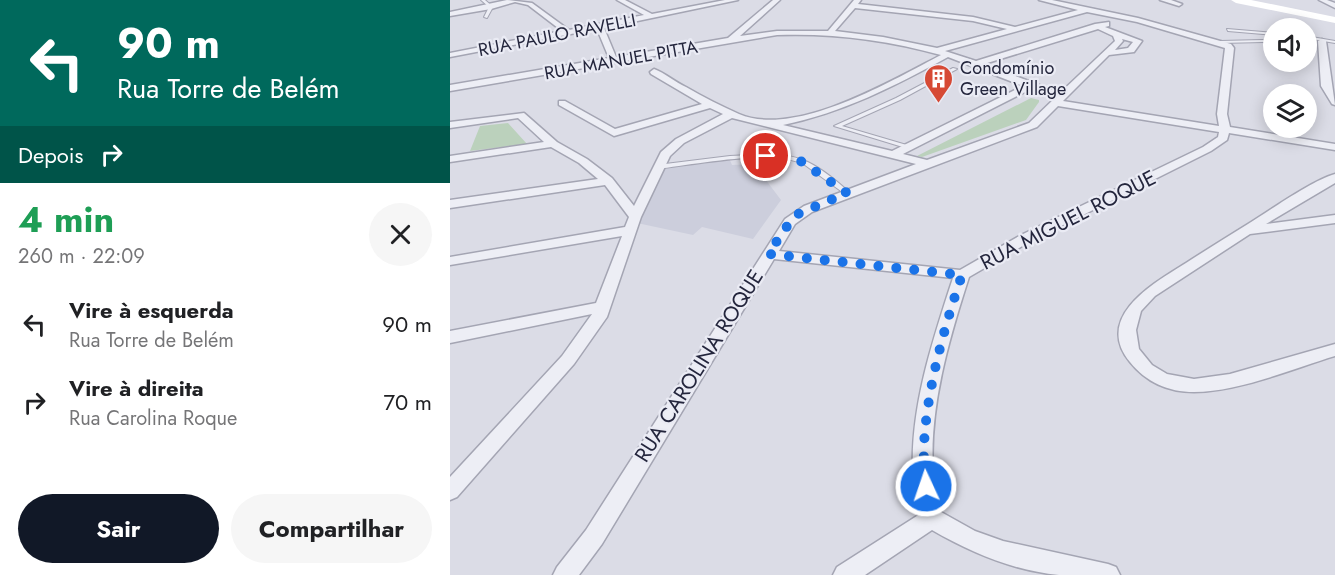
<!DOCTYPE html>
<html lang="pt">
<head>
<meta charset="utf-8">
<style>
  :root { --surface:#fff; --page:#f6f6f6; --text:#202124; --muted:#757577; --accent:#111827 }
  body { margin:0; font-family:Jost,sans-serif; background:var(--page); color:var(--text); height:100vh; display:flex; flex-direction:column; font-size:22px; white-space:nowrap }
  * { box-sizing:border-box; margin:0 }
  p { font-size:20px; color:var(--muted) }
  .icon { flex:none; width:33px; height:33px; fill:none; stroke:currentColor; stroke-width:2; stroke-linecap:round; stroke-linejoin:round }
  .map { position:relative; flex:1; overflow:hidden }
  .panel { display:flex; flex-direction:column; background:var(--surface); width:450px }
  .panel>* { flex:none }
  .guide { background:#00695c; color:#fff; overflow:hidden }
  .controls { position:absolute; left:813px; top:18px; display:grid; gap:12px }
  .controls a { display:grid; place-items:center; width:54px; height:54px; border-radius:50%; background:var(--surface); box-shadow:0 3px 15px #0003; font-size:30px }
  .pin { position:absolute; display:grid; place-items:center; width:51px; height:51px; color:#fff; margin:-26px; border:3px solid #fff; border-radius:50%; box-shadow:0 2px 6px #0007 }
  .me { position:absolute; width:66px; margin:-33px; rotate:357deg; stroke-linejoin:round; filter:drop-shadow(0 0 4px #0008) }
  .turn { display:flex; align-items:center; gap:21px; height:126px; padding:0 18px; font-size:27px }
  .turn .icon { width:78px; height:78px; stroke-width:2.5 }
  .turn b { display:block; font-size:42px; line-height:51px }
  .then { display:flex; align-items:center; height:57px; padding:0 18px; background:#0003; gap:12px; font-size:22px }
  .round { display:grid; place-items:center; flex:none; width:63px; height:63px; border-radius:32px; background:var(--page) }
  .overview { display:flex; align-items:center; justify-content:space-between; height:102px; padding:0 18px }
  h1 { font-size:36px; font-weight:700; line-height:45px; color:#1e9e55 }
  .cta { display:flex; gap:12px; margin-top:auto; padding:12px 18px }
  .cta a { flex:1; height:69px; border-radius:36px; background:var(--accent); color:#fff; font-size:24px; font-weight:700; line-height:69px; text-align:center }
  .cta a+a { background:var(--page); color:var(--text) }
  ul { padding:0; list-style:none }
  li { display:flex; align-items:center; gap:18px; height:78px; padding:0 18px }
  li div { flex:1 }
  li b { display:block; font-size:22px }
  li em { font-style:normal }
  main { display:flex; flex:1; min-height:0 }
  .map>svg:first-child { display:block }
  .built { fill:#cccedc }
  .green { fill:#bbd1bc }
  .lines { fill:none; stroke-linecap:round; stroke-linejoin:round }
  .lane-casing { stroke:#a4a5b3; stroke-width:2 }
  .street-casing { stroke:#a4a5b3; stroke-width:3 }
  .lane { fill:#edeef5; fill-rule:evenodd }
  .street { fill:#edeef5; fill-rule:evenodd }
  .secondary { fill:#fff; fill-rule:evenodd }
  .route { stroke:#1a73e8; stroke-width:10; stroke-dasharray:0 18 }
  .labels { text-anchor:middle; stroke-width:4.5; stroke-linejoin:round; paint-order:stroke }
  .far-street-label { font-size:18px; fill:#24263d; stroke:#eaebf4 }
  .far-poi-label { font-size:18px; fill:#24263d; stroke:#eaebf4; text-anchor:start }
  .street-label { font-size:21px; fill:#24263d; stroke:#eaebf4 }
</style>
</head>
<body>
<main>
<section class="panel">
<div class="guide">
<div class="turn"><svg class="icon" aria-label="left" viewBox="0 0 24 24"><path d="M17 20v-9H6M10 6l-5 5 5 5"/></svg><div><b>90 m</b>Rua Torre de Belém</div></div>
<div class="then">Depois<svg class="icon" aria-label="right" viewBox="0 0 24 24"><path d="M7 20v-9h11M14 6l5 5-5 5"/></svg></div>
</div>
<div class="overview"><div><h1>4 min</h1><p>260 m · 22:09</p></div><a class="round"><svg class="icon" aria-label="close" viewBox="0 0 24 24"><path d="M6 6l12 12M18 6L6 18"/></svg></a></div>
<ul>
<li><svg class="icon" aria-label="left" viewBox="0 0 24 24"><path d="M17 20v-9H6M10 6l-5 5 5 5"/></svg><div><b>Vire à esquerda</b><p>Rua Torre de Belém</p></div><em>90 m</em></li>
<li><svg class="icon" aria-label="right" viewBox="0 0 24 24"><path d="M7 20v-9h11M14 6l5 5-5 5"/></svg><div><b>Vire à direita</b><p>Rua Carolina Roque</p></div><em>70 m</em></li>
</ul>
<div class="cta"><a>Sair</a><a>Compartilhar</a></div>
</section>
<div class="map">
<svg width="885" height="575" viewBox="0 0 885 575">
  <rect width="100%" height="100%" fill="#dbdce6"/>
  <path class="built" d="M279,158l3,7 22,-1 27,36 -28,39 -51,-12 -9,8 -56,-12 22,-58z"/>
  <path class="green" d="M581,98l8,2v2l-13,18 -104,37 -5,-1z
    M58,123l19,21 -57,7 10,-25z"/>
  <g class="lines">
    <defs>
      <path id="lane" d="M31,0h4l8,7 -6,11 -3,-1 5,-10z
        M777,29l47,4v2l-46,-4z
        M856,36l29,5v2l-29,-5z
        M813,40l2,1 -1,1 -44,1 -2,-1 2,-1z
        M503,68l4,1 -57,31 -58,26 68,20v2h-4l-72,-22 62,-28z
        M321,154c11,1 22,2 32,6 16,6 35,22 47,33l-1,1h-4l-40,-29c-32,-17 -111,0 -148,4l-3,-2 3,-2 73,-9z"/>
      <path id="street" d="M57,0l25,3 37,27 75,-15 -27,-15h8l27,14 73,-14h13l-134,28 12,29 112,-19 45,-38h7l-40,36 37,-5h51l26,-31h7l-3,4 115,13 42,10 63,-17 -39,-10h13l86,18 93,26 3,4 -7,66 3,13 105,17v6l-106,-17 -2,7 -16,11 -180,90 -62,36c-20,62 -40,130 -36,195 1,13 5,27 8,40l34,19 28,10 105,23 8,3 4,8c-20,0 -41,0 -61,0 -45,-4 -89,-23 -127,-45l-67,45h-32l4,-8 83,-53c-3,-14 -6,-28 -7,-42 -3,-64 20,-133 40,-194l-179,-19 -172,285 -23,31h-26l4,-8 29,-37 199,-311 19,-13 112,-42 -184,-46 -48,25 -14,13 -29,61 -34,100 -33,47 -117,133 -7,3v-23l112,-121 30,-42 -142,29v-12l146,-28 26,-67 -172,29v-8l175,-30 4,-10 -24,-32 -155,23v-8l148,-21 -19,-16 -28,-16 -101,15v-6l94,-14 -26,-24 -68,10v-6l74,-9 33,29 30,17 25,19 22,28 27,-54 15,-13 47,-25 -13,-6 -96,28 -55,-31v-4h6l50,28 87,-25 -51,-30 -1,-2 4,-3c11,4 21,13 32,18 17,10 35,19 53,27 56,24 152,-33 202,-59 -54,-15 -108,-22 -164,-20l-327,56v-6l159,-27 -12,-29 -147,28v-4l112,-22 -34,-26 -13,-3 -24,7 -41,7v-4zM405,8l118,13 34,8 -70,19 -54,-11 -48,-6zM637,12l50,10 88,26 -8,66 2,12 -156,-25 46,-46 25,-3 8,-11 -37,-14 4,-1v-4l-14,2 -119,37 -31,-10zM648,29l15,7 2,5 -55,52 -76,-29zM672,39l11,3 -5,6 -13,2 8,-9zM498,57l75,29 -131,65 -109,-26c59,-12 112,-39 165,-68zM581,89l24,9 -26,25 -102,37 -24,-6zM608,106l161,26 -1,5 -15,10 -182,88 -61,35 -181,-19 16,-27 17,-12 225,-85z
        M710,0h11l11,4 -3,2z
        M869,0h8l8,3v5z
        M872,39l4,2 9,64 -3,-1 -11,-18 -3,-45z
        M885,174v9l-69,41 69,-9v8l-85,11 -95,62 -14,15 -5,19 3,19 13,16 15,9 27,5 36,-5 105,-30v12c-43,13 -97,36 -141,36 -26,0 -48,-10 -64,-30 -37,-45 24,-79 56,-99 20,-13 41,-26 62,-39 21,-13 65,-44 87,-50z"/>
    </defs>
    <use href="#lane" class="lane-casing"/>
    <use href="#street" class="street-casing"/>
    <use href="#lane" class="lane"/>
    <use href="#street" class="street"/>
    <path class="secondary" d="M781,0h20l84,17v6l-99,-20z"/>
  </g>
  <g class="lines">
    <path class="route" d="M316,156l33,4 48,33 -49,21 -8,8 -22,32 194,21c-20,58 -46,151 -36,211"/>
  </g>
  <defs>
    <symbol id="building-pin" viewBox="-11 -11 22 30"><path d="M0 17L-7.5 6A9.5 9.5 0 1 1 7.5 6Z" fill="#d64a35" stroke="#eaebf4"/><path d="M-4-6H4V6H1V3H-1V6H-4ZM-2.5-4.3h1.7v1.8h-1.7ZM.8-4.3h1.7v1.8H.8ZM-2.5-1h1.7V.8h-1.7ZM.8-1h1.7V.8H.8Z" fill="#fff"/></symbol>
  </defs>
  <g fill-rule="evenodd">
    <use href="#building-pin" x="472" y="62" width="33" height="45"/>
  </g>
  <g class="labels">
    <g class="far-street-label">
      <text transform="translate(107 35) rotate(-11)" y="6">RUA PAULO RAVELLI</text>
      <text transform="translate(171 60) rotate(-10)" y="6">RUA MANUEL PITTA</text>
    </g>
    <g class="far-poi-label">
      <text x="510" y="74">Condomínio<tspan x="510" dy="21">Green Village</tspan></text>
    </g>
    <g class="street-label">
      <text transform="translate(618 220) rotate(-27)" y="7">RUA MIGUEL ROQUE</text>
      <text transform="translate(249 366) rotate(-58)" y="7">RUA CAROLINA ROQUE</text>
    </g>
  </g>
</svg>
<div class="controls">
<a><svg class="icon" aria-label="sound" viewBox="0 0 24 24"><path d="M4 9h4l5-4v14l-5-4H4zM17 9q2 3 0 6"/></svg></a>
<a><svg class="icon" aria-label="layers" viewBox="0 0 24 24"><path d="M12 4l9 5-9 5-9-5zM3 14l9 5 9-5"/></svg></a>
</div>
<div class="pin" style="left:316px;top:156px;background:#d93025"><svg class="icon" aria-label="arrive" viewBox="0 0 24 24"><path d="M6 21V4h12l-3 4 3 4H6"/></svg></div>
<svg class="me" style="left:476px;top:486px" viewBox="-20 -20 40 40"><circle r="17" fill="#1a73e8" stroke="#fff" stroke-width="3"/><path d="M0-11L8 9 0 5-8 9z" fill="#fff"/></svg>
</div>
</main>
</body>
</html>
